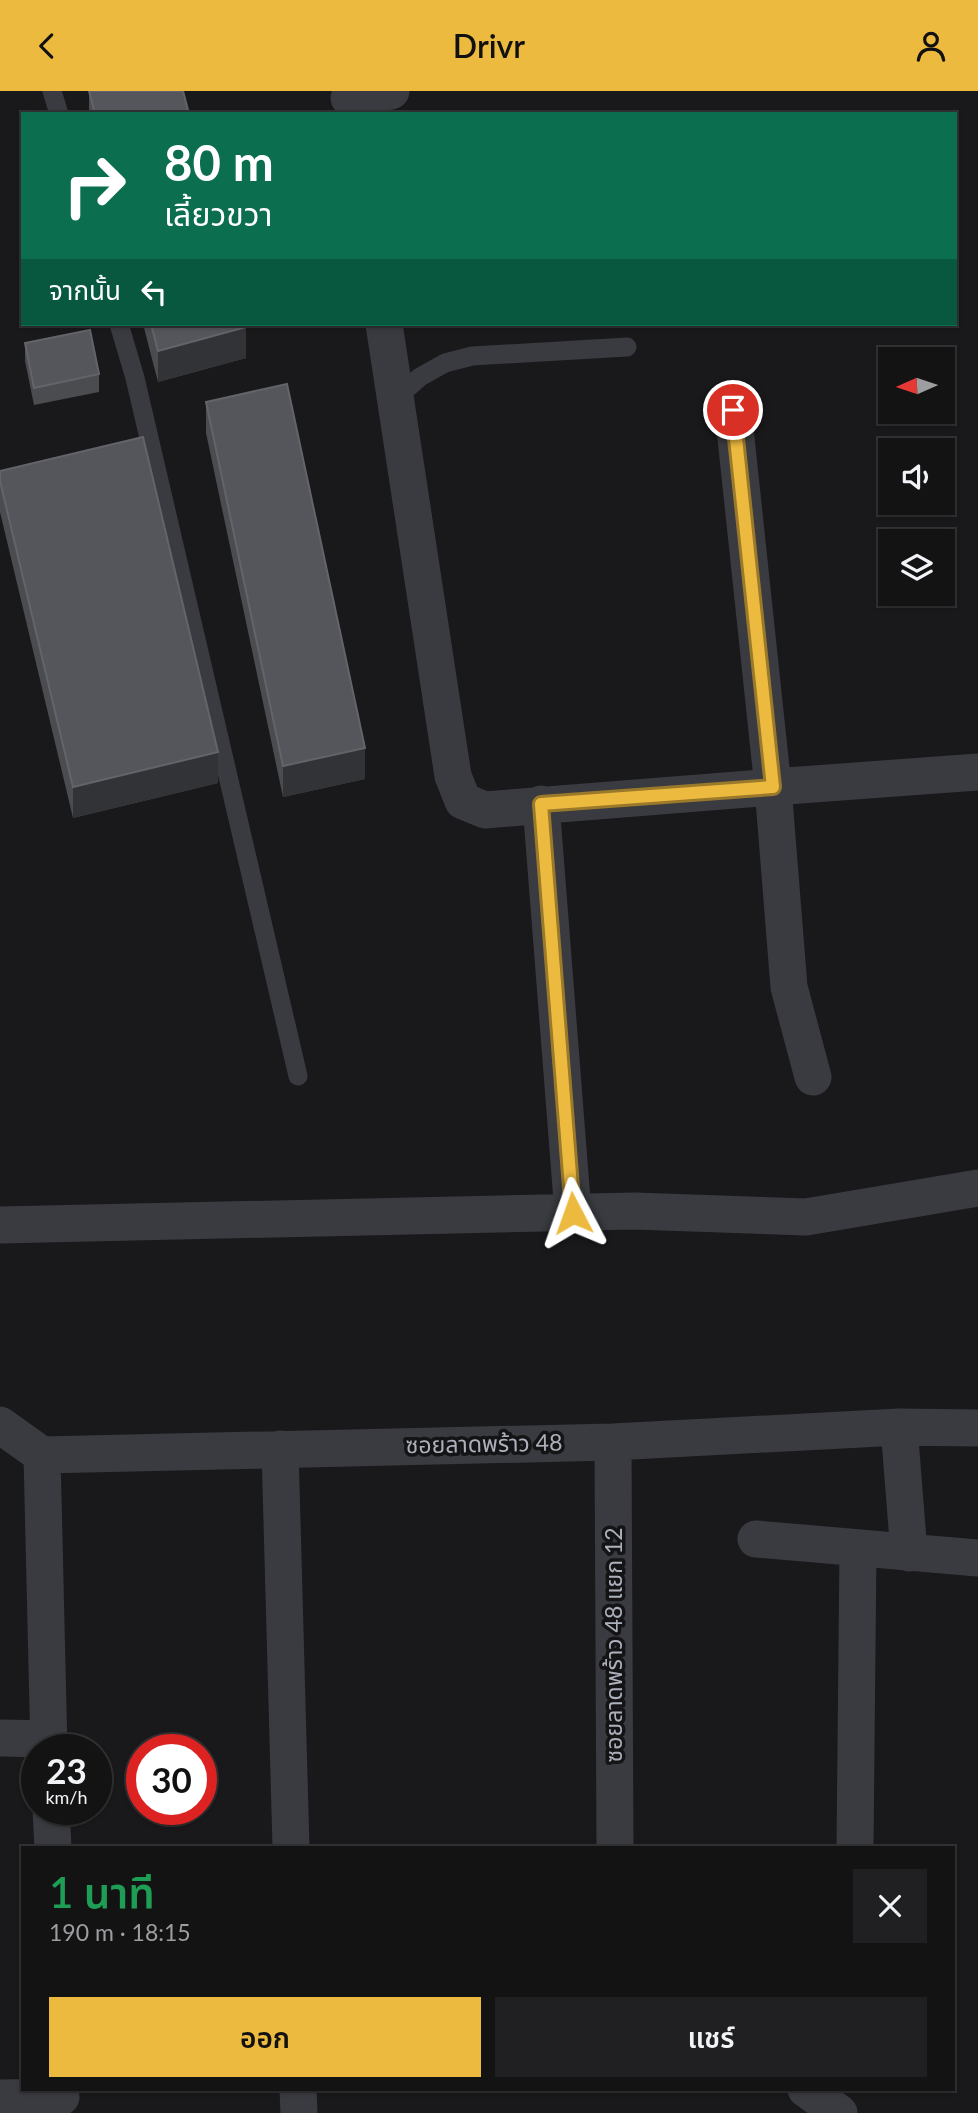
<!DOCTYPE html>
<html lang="th">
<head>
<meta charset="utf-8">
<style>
  :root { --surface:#131314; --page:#202022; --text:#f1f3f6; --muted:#9d9ea0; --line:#323234; --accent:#edba40 }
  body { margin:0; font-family:Lato,"Noto Sans Thai",sans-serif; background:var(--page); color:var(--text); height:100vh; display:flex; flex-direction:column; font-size:26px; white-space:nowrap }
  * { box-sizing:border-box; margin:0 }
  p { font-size:23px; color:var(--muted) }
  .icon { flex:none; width:38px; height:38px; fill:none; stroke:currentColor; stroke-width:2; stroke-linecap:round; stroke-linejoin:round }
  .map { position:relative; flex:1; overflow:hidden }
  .drawer { position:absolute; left:21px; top:1755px; width:934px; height:245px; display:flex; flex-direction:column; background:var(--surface); border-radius:0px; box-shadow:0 2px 5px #0004,0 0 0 2px var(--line) }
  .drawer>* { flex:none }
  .hud { position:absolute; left:21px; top:21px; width:936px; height:214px; border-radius:0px; box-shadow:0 2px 5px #0004,0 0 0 2px var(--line); background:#0b6e4f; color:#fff; overflow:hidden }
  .needle { width:46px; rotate:267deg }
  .controls { position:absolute; left:878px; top:256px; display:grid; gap:14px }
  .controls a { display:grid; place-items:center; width:77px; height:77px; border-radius:0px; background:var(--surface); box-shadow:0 2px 5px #0004,0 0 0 2px var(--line); font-size:35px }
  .speed { position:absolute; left:21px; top:1643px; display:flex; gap:14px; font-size:35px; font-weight:700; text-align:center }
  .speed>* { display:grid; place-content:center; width:91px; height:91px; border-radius:50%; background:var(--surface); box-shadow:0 2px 5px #0004,0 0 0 2px var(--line); line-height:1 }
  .speed small { font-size:18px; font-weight:400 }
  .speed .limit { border:10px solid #d22; background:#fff; color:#111 }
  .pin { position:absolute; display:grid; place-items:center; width:60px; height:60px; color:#fff; margin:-30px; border:4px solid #fff; border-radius:50%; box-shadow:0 2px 7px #0007 }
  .me { position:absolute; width:77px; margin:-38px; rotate:356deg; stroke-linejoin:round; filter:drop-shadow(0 0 5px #0008) }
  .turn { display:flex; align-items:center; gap:24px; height:147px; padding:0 28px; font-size:32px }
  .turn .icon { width:91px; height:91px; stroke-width:2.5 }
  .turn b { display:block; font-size:49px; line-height:60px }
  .then { display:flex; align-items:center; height:66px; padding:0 28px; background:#0003; gap:14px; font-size:26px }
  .round { display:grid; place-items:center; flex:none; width:74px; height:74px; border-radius:0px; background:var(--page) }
  .overview { display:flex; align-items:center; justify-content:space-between; height:119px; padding:0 28px }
  h1 { font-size:42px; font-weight:600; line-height:52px; color:#1e9e55 }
  .primary-button { display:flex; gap:14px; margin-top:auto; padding:14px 28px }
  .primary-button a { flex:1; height:80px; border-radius:0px; background:var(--accent); color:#111; font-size:28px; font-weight:600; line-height:80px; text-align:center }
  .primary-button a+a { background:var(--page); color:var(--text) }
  header { display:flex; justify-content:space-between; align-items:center; height:91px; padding:0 28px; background:var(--accent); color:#111; font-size:32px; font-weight:600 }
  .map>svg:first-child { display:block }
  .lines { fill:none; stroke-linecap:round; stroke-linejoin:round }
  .lane { stroke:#3a3b40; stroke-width:19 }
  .street { stroke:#3a3b40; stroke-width:37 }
  .wall { fill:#4a4c50 }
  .shaded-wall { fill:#323336 }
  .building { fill:#55565b; stroke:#62646a; stroke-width:2 }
  .route-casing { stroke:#9a792a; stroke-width:18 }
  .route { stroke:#edba40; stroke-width:12 }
  .labels { text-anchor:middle; stroke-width:7; stroke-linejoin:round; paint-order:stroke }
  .street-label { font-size:23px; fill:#acb0ba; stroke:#141416 }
</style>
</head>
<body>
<header><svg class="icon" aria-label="back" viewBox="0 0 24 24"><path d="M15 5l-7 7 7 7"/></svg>Drivr<svg class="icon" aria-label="person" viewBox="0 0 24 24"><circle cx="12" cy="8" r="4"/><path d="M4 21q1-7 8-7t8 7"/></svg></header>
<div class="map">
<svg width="978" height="2022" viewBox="0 0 978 2022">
  <rect width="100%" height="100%" fill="#19191b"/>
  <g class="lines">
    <path class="lane" d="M52,0l7,23
      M119,233l16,54 163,698
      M395,308l25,-22 25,-14 27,-7 155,-9"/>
    <path class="street" d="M349,7l42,-7
      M384,233l69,452 10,25 22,9 288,-23 16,200 24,90
      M733,319l40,377 205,-15
      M541,713l32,409
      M0,1134l634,-14 172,6 172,-29
      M0,1334l42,30 571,-13 286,-15 79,1
      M899,1336l10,126
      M613,1351l2,406
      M280,1358l11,399
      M42,1364l7,295
      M756,1448l222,19
      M0,1647l49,1
      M51,1718l2,39
      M855,1757l3,-300
      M298,1998l1,24
      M806,1998l33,24
      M0,2007l61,-1"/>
  </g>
  <path class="wall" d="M89,0l100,23h-100z
    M143,233h102l1,34 -88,24z
    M25,252l74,31v18l-65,13 -9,-44z
    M206,311l159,377 -82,18 -77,-364z
    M0,380l218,312 -145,35 -73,-306z"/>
  <path class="shaded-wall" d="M246,236v31l-88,24v-31z
    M365,657v31l-82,18v-31z
    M218,661v31l-145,35v-31z"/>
  <path class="building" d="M89,0h94l6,23h-94z
    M151,233h94l1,3 -88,24z
    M90,239l9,44 -65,14 -9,-45z
    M287,293l78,364 -82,18 -77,-364z
    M143,346l75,315 -145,35 -73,-306v-10z"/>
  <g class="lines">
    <defs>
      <path id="route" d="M573,1122l-32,-409 232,-17 -40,-377"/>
    </defs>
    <use href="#route" class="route-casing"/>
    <use href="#route" class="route"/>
  </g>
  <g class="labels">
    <g class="street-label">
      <text transform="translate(484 1353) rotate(-1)" y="8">ซอยลาดพร้าว 48</text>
      <text transform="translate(614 1554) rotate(-90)" y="8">ซอยลาดพร้าว 48 แยก 12</text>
    </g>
  </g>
</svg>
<div class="controls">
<a><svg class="needle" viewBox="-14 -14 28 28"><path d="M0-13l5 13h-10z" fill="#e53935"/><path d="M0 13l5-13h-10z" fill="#9d9ea0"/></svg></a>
<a><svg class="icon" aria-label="sound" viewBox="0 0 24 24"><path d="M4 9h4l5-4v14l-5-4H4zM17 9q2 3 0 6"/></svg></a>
<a><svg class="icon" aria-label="layers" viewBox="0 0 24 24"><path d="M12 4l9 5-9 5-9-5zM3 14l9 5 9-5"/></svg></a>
</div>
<div class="speed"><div>23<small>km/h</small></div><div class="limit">30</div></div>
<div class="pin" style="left:733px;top:319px;background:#d93025"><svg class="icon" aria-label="arrive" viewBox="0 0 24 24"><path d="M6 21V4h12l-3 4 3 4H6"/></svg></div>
<svg class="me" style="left:573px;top:1122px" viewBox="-20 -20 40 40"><path d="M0-17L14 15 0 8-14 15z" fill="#edba40" stroke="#fff" stroke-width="4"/></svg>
<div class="hud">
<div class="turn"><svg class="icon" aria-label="right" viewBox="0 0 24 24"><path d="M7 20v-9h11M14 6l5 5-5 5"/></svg><div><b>80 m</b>เลี้ยวขวา</div></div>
<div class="then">จากนั้น<svg class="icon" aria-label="left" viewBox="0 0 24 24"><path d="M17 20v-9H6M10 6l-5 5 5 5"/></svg></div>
</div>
<section class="drawer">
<div class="overview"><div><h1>1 นาที</h1><p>190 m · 18:15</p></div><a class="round"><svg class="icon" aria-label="close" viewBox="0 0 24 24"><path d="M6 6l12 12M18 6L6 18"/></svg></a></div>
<div class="primary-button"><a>ออก</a><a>แชร์</a></div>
</section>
</div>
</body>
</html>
